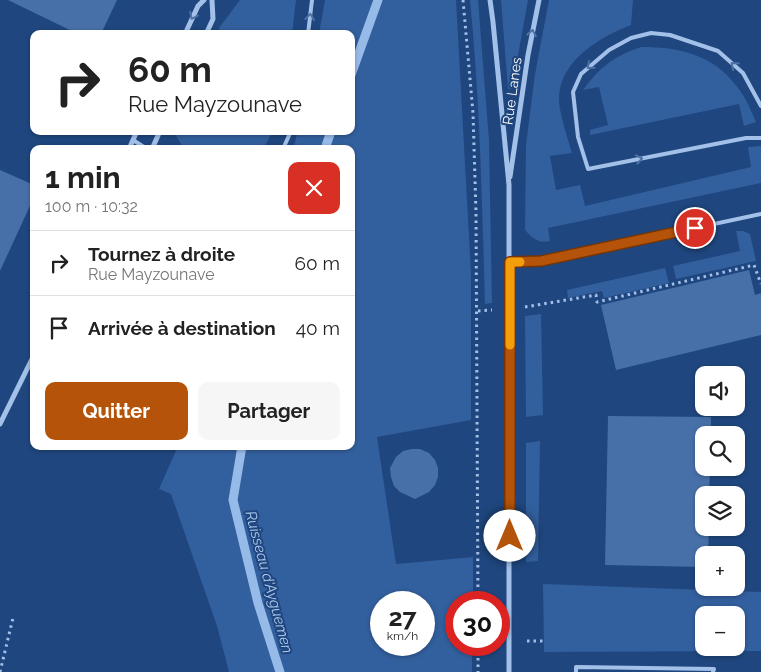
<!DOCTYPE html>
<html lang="fr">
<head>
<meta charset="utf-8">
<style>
  :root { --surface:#fff; --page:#f6f6f6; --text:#222; --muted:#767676; --line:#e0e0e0; --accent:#b45309 }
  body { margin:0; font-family:Raleway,sans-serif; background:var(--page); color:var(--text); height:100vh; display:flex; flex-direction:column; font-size:19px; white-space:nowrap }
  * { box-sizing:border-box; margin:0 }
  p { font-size:16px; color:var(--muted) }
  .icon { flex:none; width:28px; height:28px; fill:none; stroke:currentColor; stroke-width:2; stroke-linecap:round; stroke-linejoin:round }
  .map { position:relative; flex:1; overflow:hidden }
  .details { position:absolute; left:30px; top:145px; width:325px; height:305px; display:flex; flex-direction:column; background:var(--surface); border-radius:10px; box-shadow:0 1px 4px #0004 }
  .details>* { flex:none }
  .guide { position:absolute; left:30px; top:30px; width:325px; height:105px; border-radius:10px; box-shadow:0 1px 4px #0004; background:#fff; color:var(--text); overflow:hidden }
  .tools { position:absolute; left:695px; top:366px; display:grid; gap:10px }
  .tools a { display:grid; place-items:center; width:50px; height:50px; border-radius:10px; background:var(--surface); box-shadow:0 1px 4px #0004; font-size:25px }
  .speed { position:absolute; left:370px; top:591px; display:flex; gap:10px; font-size:25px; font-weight:700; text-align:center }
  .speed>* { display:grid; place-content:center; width:65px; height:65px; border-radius:50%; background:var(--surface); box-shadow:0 1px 4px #0004; line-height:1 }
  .speed small { font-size:12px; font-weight:400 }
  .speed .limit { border:8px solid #d22; background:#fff; color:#111 }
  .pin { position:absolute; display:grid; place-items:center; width:42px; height:42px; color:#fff; margin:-21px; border:2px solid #fff; border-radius:50%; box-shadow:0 1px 5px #0007 }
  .me { position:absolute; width:55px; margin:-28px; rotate:0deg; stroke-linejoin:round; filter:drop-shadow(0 0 4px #0008) }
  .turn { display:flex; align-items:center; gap:18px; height:105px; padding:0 15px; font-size:22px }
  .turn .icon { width:65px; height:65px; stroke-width:2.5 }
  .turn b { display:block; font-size:35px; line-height:42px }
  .round { display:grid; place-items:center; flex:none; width:52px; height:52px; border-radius:10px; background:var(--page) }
  .summary { display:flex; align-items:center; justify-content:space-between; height:85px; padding:0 15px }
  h1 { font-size:30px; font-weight:700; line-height:38px }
  .button { display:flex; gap:10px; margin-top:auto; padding:10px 15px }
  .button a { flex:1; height:58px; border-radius:10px; background:var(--accent); color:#fff; font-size:20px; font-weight:700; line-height:58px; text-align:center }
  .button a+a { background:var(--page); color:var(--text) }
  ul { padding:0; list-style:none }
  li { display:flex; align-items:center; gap:15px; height:65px; padding:0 15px; border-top:1px solid var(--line) }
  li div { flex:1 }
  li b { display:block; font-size:19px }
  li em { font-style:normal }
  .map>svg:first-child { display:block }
  .green { fill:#325f9d; fill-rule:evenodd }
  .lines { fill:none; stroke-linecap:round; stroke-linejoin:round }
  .stream { stroke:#97bbe9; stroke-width:9 }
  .building { fill:#4870a8 }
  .path { stroke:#a3c0e8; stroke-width:3; stroke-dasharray:2.5 4; stroke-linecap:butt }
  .service { stroke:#a3c0e8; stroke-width:4 }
  .minor { stroke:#a3c0e8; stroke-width:5 }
  .oneway { stroke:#4d71a3 }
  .route-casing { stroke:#753606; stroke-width:12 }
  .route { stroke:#b45309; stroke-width:9 }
  .slow { stroke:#f59e0b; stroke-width:9 }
  .labels { text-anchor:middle; stroke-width:4; stroke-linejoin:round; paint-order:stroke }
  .street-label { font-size:14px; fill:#fff; stroke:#1f467e }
  .water-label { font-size:15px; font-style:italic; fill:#aecaef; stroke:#1f467e }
</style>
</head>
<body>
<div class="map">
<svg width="761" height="672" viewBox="0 0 761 672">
  <rect width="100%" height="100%" fill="#1f467e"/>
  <path class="green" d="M240,0h56l-4,34h-72l-1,-6z
    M325,0h131l15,273v147l-94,17 19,127 77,-7v45h-17v43h16v27h-243l-12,-46 -46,-132 -12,-5 19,-43h173v-297h-58l5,-18h53v-97h-32zM381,602h43v43h-43z
    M470,0h8l11,140 3,163 -7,1c-3,-101 -5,-203 -15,-304z
    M501,0h27l-16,89h-4z
    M549,0h84l-2,25c-31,12 -72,36 -72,74 0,14 9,39 13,54l-22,3 6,34 24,-5 5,21 166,-39 -3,-20 13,-1v37l-213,45 2,13c-12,3 -18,-3 -25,-11l1,-85 9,-71z
    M641,47c43,0 77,9 102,48 5,8 9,18 13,27l-12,4 -5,-22 -149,31v-5l18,-5 -9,-38 -16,3c16,-22 31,-34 58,-43z
    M177,131h96l-10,18h-79l-9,-15z
    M736,231h7l7,3 6,27 -80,18 -3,-13 67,-15z
    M665,268l4,15 -65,15 -2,-7 -34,7 -1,-8z
    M541,314l2,101 -17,2 -1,-101z
    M540,441l-2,120 -12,1v-119z
    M543,584l218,8v59l-217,1zM704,615h32v33h-32z"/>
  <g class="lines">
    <path class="stream" d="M351,75l27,-75
      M325,149l6,-18
      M242,446l-9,54 25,103 22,69"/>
  </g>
  <path class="building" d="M8,0h109l-16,34h-23z
    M0,170l34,15v12l-34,74z
    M749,270l6,25 6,-2v42l-145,35 -15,-65z
    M608,416l103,1v18h-7v33h6l-1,27h-5v33h5l-1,27h-4v12l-99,-2z
    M412,449h8l9,4 6,7 3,8v9l-3,8 -6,7 -14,7 -15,-7 -6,-6 -3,-9 -1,-9 6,-11 7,-6z"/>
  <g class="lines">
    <path class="path" d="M463,0l10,113 3,100 2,389
      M525,307l71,-12 1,7 157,-37 7,19
      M478,311l14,-1
      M527,641h17
      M478,645v27
      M0,672l13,-54"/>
    <path class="service" d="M308,34l4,-34
      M761,106l-18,-33 -25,-22 -48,-16 -19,-2 -20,5 -22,12 -28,24 -8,18 5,45 10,32 158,-31h15
      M133,140l14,9
      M283,149l8,-18
      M510,263l31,-2 220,-47
      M576,672v-5l138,2 -1,3"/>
    <path class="minor" d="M490,0l3,22 16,163v487
      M185,34l13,-28 6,-6
      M206,34l7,-15 -1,-19
      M129,149l8,-18
      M152,149l8,-18
      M510,177l18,-122 11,-55
      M0,424l34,-69"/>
  </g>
  <defs><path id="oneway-chevron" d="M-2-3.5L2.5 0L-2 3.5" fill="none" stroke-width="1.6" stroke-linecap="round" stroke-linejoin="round" transform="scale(1.25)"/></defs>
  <g class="oneway">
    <use href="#oneway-chevron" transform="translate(193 16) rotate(116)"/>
    <use href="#oneway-chevron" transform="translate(310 17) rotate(-83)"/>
    <use href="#oneway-chevron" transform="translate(532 33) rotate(-79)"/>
    <use href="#oneway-chevron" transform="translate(734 65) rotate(-139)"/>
    <use href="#oneway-chevron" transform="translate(590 66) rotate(140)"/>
    <use href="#oneway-chevron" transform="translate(639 159) rotate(-11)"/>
  </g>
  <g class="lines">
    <defs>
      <path id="route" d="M510,536v-274l31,-1 154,-33"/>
    </defs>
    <use href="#route" class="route-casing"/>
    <use href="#route" class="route"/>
    <path class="slow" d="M510,345v-83h10"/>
  </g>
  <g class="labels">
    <g class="street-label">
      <text transform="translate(512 91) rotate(-82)" y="5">Rue Lanes</text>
    </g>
    <g class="water-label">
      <text transform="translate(269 582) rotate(75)" y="5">Ruisseau d'Ayguemen</text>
    </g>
  </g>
</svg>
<div class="tools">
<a><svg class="icon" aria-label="sound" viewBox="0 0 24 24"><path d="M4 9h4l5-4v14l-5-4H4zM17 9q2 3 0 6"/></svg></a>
<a><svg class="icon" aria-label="search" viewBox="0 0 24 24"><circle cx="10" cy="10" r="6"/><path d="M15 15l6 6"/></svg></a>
<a><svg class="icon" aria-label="layers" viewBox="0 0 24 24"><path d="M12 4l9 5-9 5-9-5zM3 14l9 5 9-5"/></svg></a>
<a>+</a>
<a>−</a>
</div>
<div class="speed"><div>27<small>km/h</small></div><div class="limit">30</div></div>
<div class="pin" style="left:695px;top:228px;background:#d93025"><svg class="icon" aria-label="arrive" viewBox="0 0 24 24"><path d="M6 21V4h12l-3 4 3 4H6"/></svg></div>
<svg class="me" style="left:510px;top:536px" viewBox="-20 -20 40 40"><circle r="19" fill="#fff"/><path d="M0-13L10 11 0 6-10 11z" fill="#b45309"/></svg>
<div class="guide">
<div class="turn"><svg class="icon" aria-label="right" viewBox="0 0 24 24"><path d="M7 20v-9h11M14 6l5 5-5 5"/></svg><div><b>60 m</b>Rue Mayzounave</div></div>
</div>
<section class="details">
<div class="summary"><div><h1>1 min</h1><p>100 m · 10:32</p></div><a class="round" style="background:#d93025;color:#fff"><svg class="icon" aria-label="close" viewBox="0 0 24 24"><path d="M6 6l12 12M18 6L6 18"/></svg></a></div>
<ul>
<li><svg class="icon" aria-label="right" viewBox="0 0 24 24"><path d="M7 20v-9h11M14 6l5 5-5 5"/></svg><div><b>Tournez à droite</b><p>Rue Mayzounave</p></div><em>60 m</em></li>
<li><svg class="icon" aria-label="arrive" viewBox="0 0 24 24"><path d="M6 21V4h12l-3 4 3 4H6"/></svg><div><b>Arrivée à destination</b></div><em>40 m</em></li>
</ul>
<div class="button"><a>Quitter</a><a>Partager</a></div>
</section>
</div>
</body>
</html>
